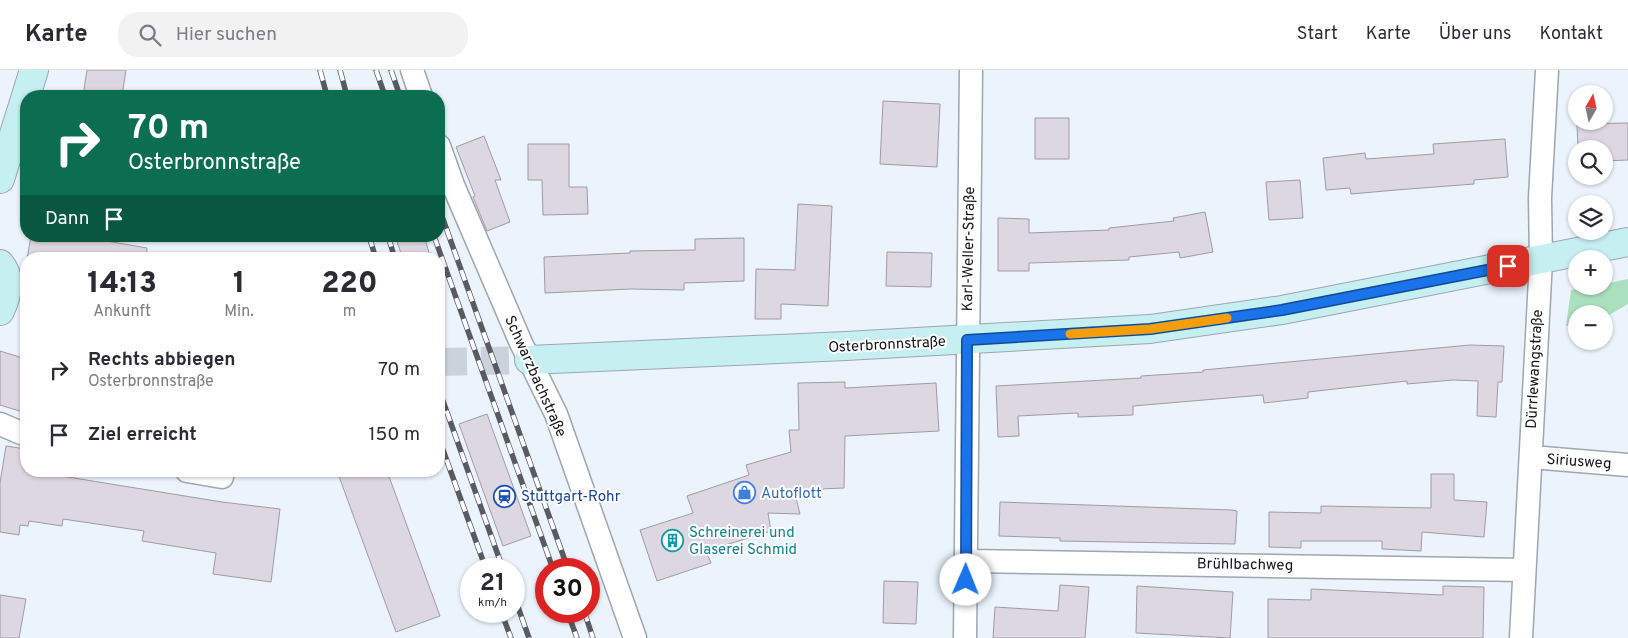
<!DOCTYPE html>
<html lang="de">
<head>
<meta charset="utf-8">
<style>
  :root { --surface:#fff; --page:#f2f2f3; --text:#2b2b33; --muted:#7c7c81; --line:#e1e1e2 }
  body { margin:0; font-family:Overpass,sans-serif; background:var(--page); color:var(--text); height:100vh; display:flex; flex-direction:column; font-size:19px; white-space:nowrap }
  * { box-sizing:border-box; margin:0 }
  p { font-size:16px; color:var(--muted) }
  .icon { flex:none; width:28px; height:28px; fill:none; stroke:currentColor; stroke-width:2; stroke-linecap:round; stroke-linejoin:round }
  .map { position:relative; flex:1; overflow:hidden }
  .side { position:absolute; left:20px; top:182px; width:425px; height:225px; display:flex; flex-direction:column; background:var(--surface); border-radius:20px; box-shadow:0 1px 4px #0004 }
  .side>* { flex:none }
  .banner { position:absolute; left:20px; top:20px; width:425px; height:152px; border-radius:20px; box-shadow:0 1px 4px #0004; background:#0b6e4f; color:#fff; overflow:hidden }
  .needle { width:32px; rotate:9deg }
  .tools { position:absolute; left:1568px; top:15px; display:grid; gap:10px }
  .tools a { display:grid; place-items:center; width:45px; height:45px; border-radius:50%; background:var(--surface); box-shadow:0 1px 4px #0004; font-size:25px }
  .speed { position:absolute; left:460px; top:488px; display:flex; gap:10px; font-size:25px; font-weight:700; text-align:center }
  .speed>* { display:grid; place-content:center; width:65px; height:65px; border-radius:50%; background:var(--surface); box-shadow:0 1px 4px #0004; line-height:1 }
  .speed small { font-size:12px; font-weight:400 }
  .speed .limit { border:8px solid #d22; background:#fff; color:#111 }
  .pin { position:absolute; display:grid; place-items:center; width:42px; height:42px; color:#fff; margin:-21px; border-radius:10px; box-shadow:0 2px 8px #0006 }
  .me { position:absolute; width:55px; margin:-28px; rotate:1deg; stroke-linejoin:round; filter:drop-shadow(0 0 4px #0008) }
  .turn { display:flex; align-items:center; gap:18px; height:105px; padding:0 25px; font-size:22px }
  .turn .icon { width:65px; height:65px; stroke-width:2.5 }
  .turn b { display:block; font-size:35px; line-height:42px }
  .then { display:flex; align-items:center; height:48px; padding:0 25px; background:#0003; gap:10px; font-size:19px }
  .eta { display:flex; justify-content:space-evenly; align-items:center; height:85px; text-align:center }
  .eta b { font-size:30px; font-weight:800; line-height:35px }
  ul { padding:0; list-style:none }
  li { display:flex; align-items:center; gap:15px; height:65px; padding:0 25px }
  li div { flex:1 }
  li b { display:block; font-size:19px }
  li em { font-style:normal }
  header { display:flex; align-items:center; gap:30px; box-sizing:border-box; height:70px; padding:0 25px; background:var(--surface); border-bottom:1px solid var(--line) }
  header strong { font-size:24px }
  nav { display:flex; gap:28px; margin-inline-start:auto; font-size:18px }
  .search { width:350px; height:45px; background:var(--page); display:flex; align-items:center; gap:12px; box-sizing:border-box; padding:0 18px; border-radius:20px; color:var(--muted); font-size:19px }
  .map>svg:first-child { display:block }
  .green { fill:#aae0bd }
  .building { fill:#ddd7e2; stroke:#a09aa4 }
  .lines { fill:none; stroke-linecap:round; stroke-linejoin:round }
  .secondary-tunnel { stroke:#cad2db; stroke-width:28; stroke-dasharray:28 14; stroke-linecap:butt }
  .street-casing { stroke:#9ea6af; stroke-width:25 }
  .secondary-casing { stroke:#9ea6af; stroke-width:30 }
  .street { stroke:#fff; stroke-width:22 }
  .secondary { stroke:#c5eff1; stroke-width:28 }
  .rail-casing { stroke:#585c62; stroke-width:5.5 }
  .rail { stroke:#fff; stroke-width:4; stroke-dasharray:11; stroke-linecap:butt }
  .route-casing { stroke:#114b97; stroke-width:12 }
  .route { stroke:#1a73e8; stroke-width:9 }
  .slow { stroke:#f59e0b; stroke-width:9 }
  .labels { text-anchor:middle; stroke-width:4; stroke-linejoin:round; paint-order:stroke }
  .street-label { font-size:15px; fill:#121418; stroke:#fff }
  .shop-label { font-size:15px; fill:#366cbe; stroke:#fff; text-anchor:start }
  .transit-label { font-size:15px; fill:#164399; stroke:#fff; text-anchor:start }
  .culture-label { font-size:15px; fill:#0d838f; stroke:#fff; text-anchor:start }
</style>
</head>
<body>
<header>
<strong>Karte</strong>
<div class="search"><svg class="icon" aria-label="search" viewBox="0 0 24 24"><circle cx="10" cy="10" r="6"/><path d="M15 15l6 6"/></svg>Hier suchen</div>
<nav><a>Start</a><a>Karte</a><a>Über uns</a><a>Kontakt</a></nav>
</header>
<div class="map">
<svg width="1628" height="568" viewBox="0 0 1628 568">
  <rect width="100%" height="100%" fill="#ebf3fd"/>
  <path class="green" d="M1628,209v25l-24,14v-4h-28v12h-10l5,-36 33,-4v-2z"/>
  <path class="building" d="M87,0h39l-4,26h-39z
    M883,31l57,3 -3,63 -57,-3z
    M1035,48h34v41h-34z
    M1628,53v37l-24,1v-12h-26l-1,-25z
    M484,66l17,44h-6l15,42 -23,9 -14,-34 2,-1 -19,-49z
    M1505,69l3,38 -34,3v4l-78,6 -45,4 -1,-6 -24,2 -3,-32 42,-5 1,6 68,-5 -1,-10z
    M528,74h41v43h18l1,27 -45,1 -1,-35h-14z
    M1300,110l3,38 -34,2 -3,-38z
    M798,134l34,2 -4,100 -47,-2v15h-26l1,-50 39,1z
    M1205,142l8,40 -33,6 -1,-6 -50,5v3l-100,3v8h-31v-53l31,1v14l80,-3v-2l65,-7 -1,-3z
    M31,166h47l69,12 -1,11h-119z
    M395,166h29l7,23h-28z
    M744,168v43l-60,2v7l-53,-1 -86,4 -1,-36 86,-4v-2l65,-1v-11z
    M887,182l45,1 -1,34 -45,-1z
    M1470,275l34,1 -2,36h-4l-2,35 -19,-1 1,-35 -25,-1 -46,4v-3l-99,11v6l-44,5 -1,-8 -130,11v9l-55,2v-4l-60,3 1,20 -21,1 -2,-51 145,-8v-2l62,-4v-2z
    M0,281l26,8v54l-26,-8z
    M845,312v6l91,-5 3,48 -94,5 -1,52 -50,2 6,24 -32,-1 3,18 -65,20 5,12 -54,18 -17,-51 53,-17 -6,-17 62,-21 -3,-10 45,-13 -2,-22h10l-1,-47z
    M487,344l44,122 -28,10 -44,-122z
    M6,376l20,3v22h18l-1,2 179,29 58,7 -9,73 -58,-8 3,-21 -74,-12 2,-10 -81,-12 -1,7 -33,-5 -1,5 -8,-1 -1,10 -19,-3v-49z
    M337,401h50l53,145 -44,16z
    M1431,404h23v26l33,2 -3,35 -62,-5 -1,19 -39,-2v-8h-81v7l-32,-1v-35l52,1v-7l110,2z
    M1000,432l232,8 5,1 -2,33 -175,-3v-3l-61,-2z
    M884,511l34,1 -2,42 -33,-1z
    M1060,515l29,2 -4,51h-92l2,-31 63,4z
    M1137,516l96,6 -3,46 -94,-5z
    M1443,516l41,1 -1,51h-215v-39l43,1v-11l132,6z
    M0,525l26,4 -7,39h-19z"/>
  <g class="lines">
    <path class="secondary-tunnel" d="M439,292l90,-2"/>
    <defs>
      <path id="street" d="M412,0l9,26
        M439,76l14,39 68,158 35,71 79,224
        M0,354l26,11
        M1531,387l97,8
        M187,401l35,6
        M966,491l558,9
        M965,568l6,-568
        M1521,568l20,-378 -1,-62 7,-128"/>
      <path id="secondary" d="M0,109l34,-109
        M0,194c12,14 7,32 0,47
        M529,290l317,-14 304,-17 132,-19 346,-68"/>
    </defs>
    <use href="#street" class="street-casing"/>
    <use href="#secondary" class="secondary-casing"/>
    <use href="#street" class="street"/>
    <use href="#secondary" class="secondary"/>
    <defs>
      <path id="rail" d="M320,0l7,26
        M340,0l7,26
        M376,0l9,26
        M391,0l9,26
        M439,138l129,361
        M369,166l7,23
        M388,166l7,23
        M434,166l119,333
        M439,320l64,179
        M439,369l47,130
        M514,526l15,42
        M501,541l10,27
        M567,541l10,27
        M584,541l9,27"/>
    </defs>
    <use href="#rail" class="rail-casing"/>
    <use href="#rail" class="rail"/>
  </g>
  <g class="lines">
    <defs>
      <path id="route" d="M966,510l1,-240 183,-11 132,-19 226,-44"/>
    </defs>
    <use href="#route" class="route-casing"/>
    <use href="#route" class="route"/>
    <path class="slow" d="M1070,264l80,-5 77,-11"/>
  </g>
  <defs>
    <symbol id="shop-ring" viewBox="-11 -11 22 22"><circle r="9.5" fill="#fff" stroke="#3f7fe0" stroke-width="1.5"/><path d="M-5-2.5h2.3a2.7 3.5 0 0 1 5.4 0H5L5.5 6h-11ZM-1.5-2.5h3a1.5 2.3 0 0 0-3 0Z" fill="#3f7fe0"/></symbol>
    <symbol id="station-ring" viewBox="-11 -11 22 22"><circle r="9.5" fill="#fff" stroke="#1a4fb4" stroke-width="1.5"/><path d="M-3-6H3Q5-6 5-4V2Q5 4 3 4L4.5 6H3L1.5 4h-3L-3 6H-4.5L-3 4Q-5 4-5 2V-4Q-5-6-3-6ZM-3.5-4v3h7v-3ZM-3.5 1v1.5H-2V1ZM2 1v1.5H3.5V1Z" fill="#1a4fb4"/></symbol>
    <symbol id="building-ring" viewBox="-11 -11 22 22"><circle r="9.5" fill="#fff" stroke="#0f9aa8" stroke-width="1.5"/><path d="M-4-6H4V6H1V3H-1V6H-4ZM-2.5-4.3h1.7v1.8h-1.7ZM.8-4.3h1.7v1.8H.8ZM-2.5-1h1.7V.8h-1.7ZM.8-1h1.7V.8H.8Z" fill="#0f9aa8"/></symbol>
  </defs>
  <g fill-rule="evenodd">
    <use href="#shop-ring" x="732" y="410" width="25" height="25"/>
    <use href="#station-ring" x="492" y="414" width="25" height="25"/>
    <use href="#building-ring" x="660" y="458" width="25" height="25"/>
  </g>
  <g class="labels">
    <g class="street-label">
      <text transform="translate(968 179) rotate(-89)" y="5">Karl-Weller-Straße</text>
      <text transform="translate(887 274) rotate(-3)" y="5">Osterbronnstraße</text>
      <text transform="translate(1534 299) rotate(-87)" y="5">Dürrlewangstraße</text>
      <text transform="translate(536 306) rotate(66)" y="5">Schwarzbachstraße</text>
      <text transform="translate(1579 391) rotate(4)" y="5">Siriusweg</text>
      <text transform="translate(1245 494) rotate(1)" y="5">Brühlbachweg</text>
    </g>
    <g class="shop-label">
      <text x="761" y="428">Autoflott</text>
    </g>
    <g class="transit-label">
      <text x="521" y="431">Stuttgart-Rohr</text>
    </g>
    <g class="culture-label">
      <text x="689" y="467">Schreinerei und<tspan x="689" dy="17">Glaserei Schmid</tspan></text>
    </g>
  </g>
</svg>
<div class="tools">
<a><svg class="needle" viewBox="-14 -14 28 28"><path d="M0-13l5 13h-10z" fill="#e53935"/><path d="M0 13l5-13h-10z" fill="#7c7c81"/></svg></a>
<a><svg class="icon" aria-label="search" viewBox="0 0 24 24"><circle cx="10" cy="10" r="6"/><path d="M15 15l6 6"/></svg></a>
<a><svg class="icon" aria-label="layers" viewBox="0 0 24 24"><path d="M12 4l9 5-9 5-9-5zM3 14l9 5 9-5"/></svg></a>
<a>+</a>
<a>−</a>
</div>
<div class="speed"><div>21<small>km/h</small></div><div class="limit">30</div></div>
<div class="pin" style="left:1508px;top:196px;background:#d93025"><svg class="icon" aria-label="arrive" viewBox="0 0 24 24"><path d="M6 21V4h12l-3 4 3 4H6"/></svg></div>
<svg class="me" style="left:966px;top:510px" viewBox="-20 -20 40 40"><circle r="19" fill="#fff"/><path d="M0-13L10 11 0 6-10 11z" fill="#1a73e8"/></svg>
<div class="banner">
<div class="turn"><svg class="icon" aria-label="right" viewBox="0 0 24 24"><path d="M7 20v-9h11M14 6l5 5-5 5"/></svg><div><b>70 m</b>Osterbronnstraße</div></div>
<div class="then">Dann<svg class="icon" aria-label="arrive" viewBox="0 0 24 24"><path d="M6 21V4h12l-3 4 3 4H6"/></svg></div>
</div>
<section class="side">
<div class="eta">
<div><b>14:13</b><p>Ankunft</p></div>
<div><b>1</b><p>Min.</p></div>
<div><b>220</b><p>m</p></div>
</div>
<ul>
<li><svg class="icon" aria-label="right" viewBox="0 0 24 24"><path d="M7 20v-9h11M14 6l5 5-5 5"/></svg><div><b>Rechts abbiegen</b><p>Osterbronnstraße</p></div><em>70 m</em></li>
<li><svg class="icon" aria-label="arrive" viewBox="0 0 24 24"><path d="M6 21V4h12l-3 4 3 4H6"/></svg><div><b>Ziel erreicht</b></div><em>150 m</em></li>
</ul>
</section>
</div>
</body>
</html>
